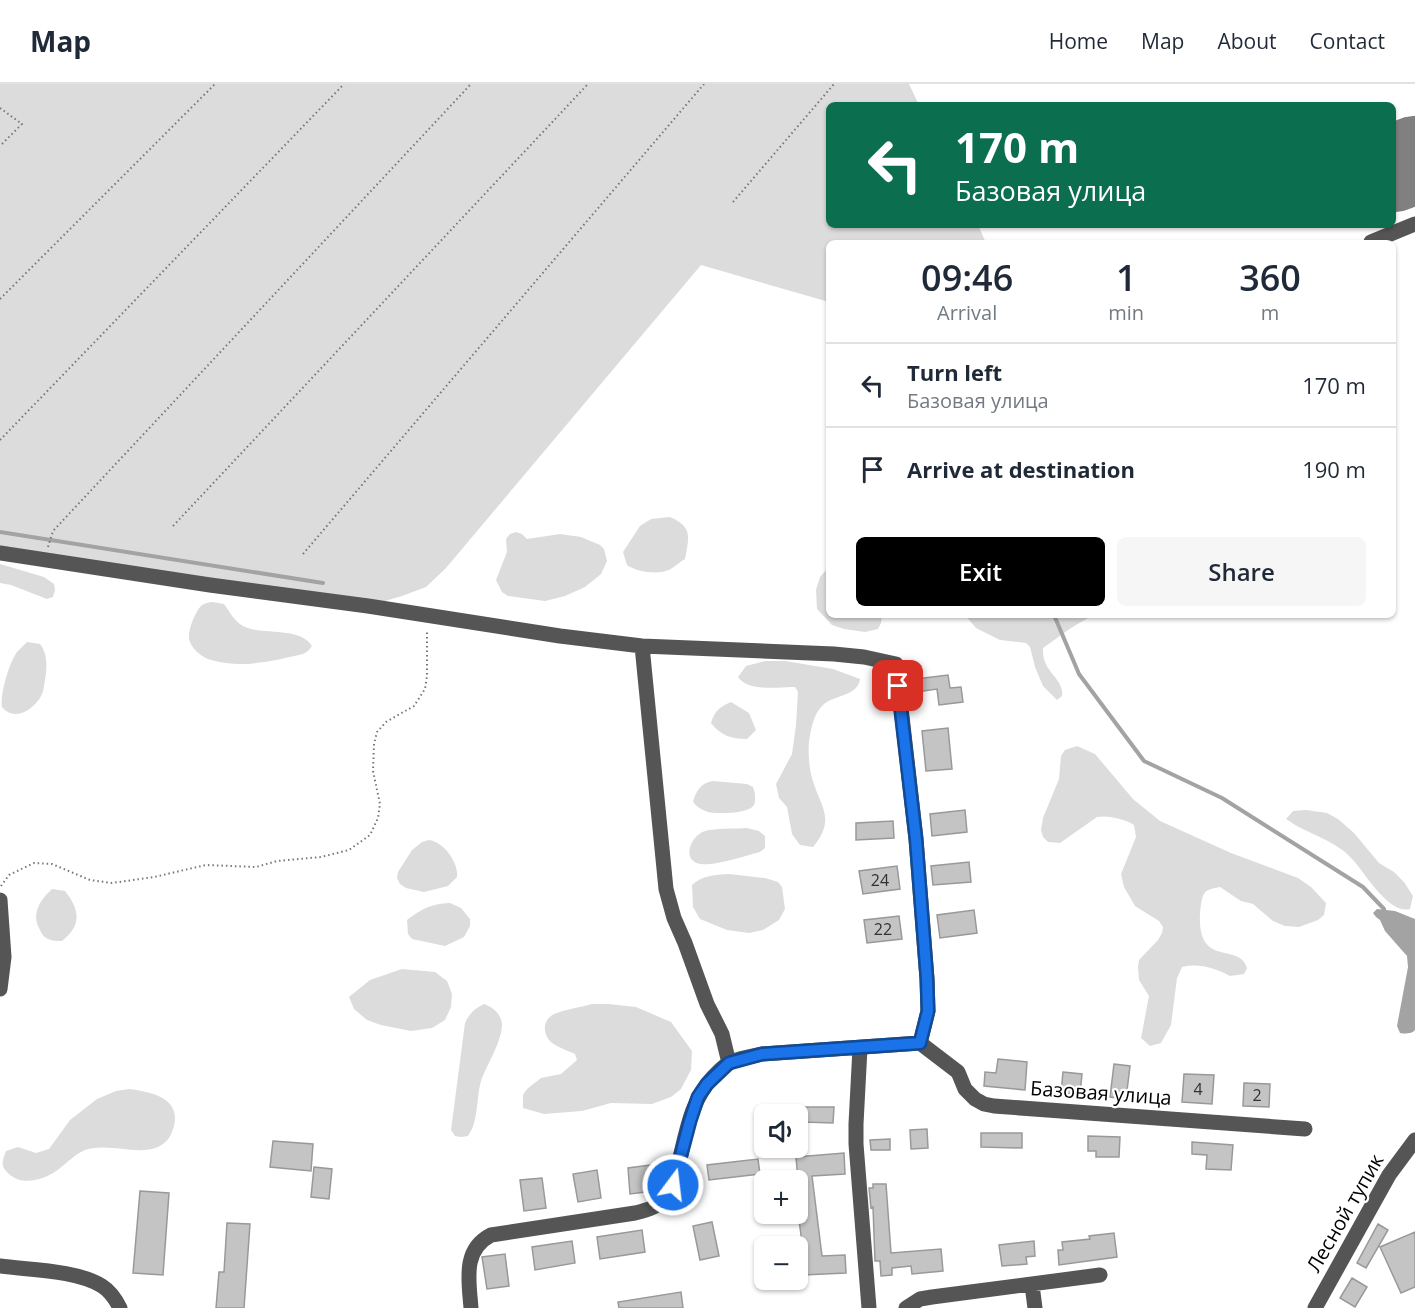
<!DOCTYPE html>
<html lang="en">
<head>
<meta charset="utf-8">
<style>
  :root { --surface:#fff; --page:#f6f6f7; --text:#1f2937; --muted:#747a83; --line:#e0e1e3; --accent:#000 }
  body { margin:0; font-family:"Open Sans",sans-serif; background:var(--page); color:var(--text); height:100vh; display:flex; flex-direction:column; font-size:22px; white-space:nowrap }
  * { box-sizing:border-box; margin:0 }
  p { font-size:20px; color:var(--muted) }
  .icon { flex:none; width:33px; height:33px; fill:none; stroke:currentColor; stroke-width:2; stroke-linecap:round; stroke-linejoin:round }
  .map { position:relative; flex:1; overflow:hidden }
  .details { position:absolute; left:826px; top:156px; width:570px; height:378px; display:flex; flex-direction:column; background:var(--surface); border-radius:9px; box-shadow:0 2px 4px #0004 }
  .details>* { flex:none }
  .banner { position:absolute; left:826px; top:18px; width:570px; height:126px; border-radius:9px; box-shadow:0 2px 4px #0004; background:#0b6e4f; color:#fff; overflow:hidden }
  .controls { position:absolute; left:754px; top:1020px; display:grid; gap:12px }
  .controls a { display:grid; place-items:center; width:54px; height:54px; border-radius:9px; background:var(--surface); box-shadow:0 2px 4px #0004; font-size:30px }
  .pin { position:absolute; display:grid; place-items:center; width:51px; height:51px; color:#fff; margin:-26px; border-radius:12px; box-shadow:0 3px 9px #0006 }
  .me { position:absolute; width:66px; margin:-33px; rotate:15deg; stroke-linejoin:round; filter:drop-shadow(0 0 4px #0008) }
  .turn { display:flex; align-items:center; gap:21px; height:126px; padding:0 30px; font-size:27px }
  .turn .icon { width:78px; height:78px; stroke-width:2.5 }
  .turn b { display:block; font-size:42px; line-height:51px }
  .eta { display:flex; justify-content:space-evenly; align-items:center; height:102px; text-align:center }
  .eta b { font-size:36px; font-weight:600; line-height:42px }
  .action { display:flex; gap:12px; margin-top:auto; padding:12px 30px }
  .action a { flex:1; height:69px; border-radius:9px; background:var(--accent); color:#fff; font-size:24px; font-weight:600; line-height:69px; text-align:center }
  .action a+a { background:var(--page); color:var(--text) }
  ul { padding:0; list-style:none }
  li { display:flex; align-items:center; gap:18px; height:84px; padding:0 30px; border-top:2px solid var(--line) }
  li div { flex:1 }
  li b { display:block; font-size:22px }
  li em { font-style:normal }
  header { display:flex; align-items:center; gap:36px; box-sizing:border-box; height:84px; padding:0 30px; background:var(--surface); border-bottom:2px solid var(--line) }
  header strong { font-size:28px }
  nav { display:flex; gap:33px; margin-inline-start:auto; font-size:21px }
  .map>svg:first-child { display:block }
  .green { fill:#dcdcdc }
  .water { fill:#a3a3a3 }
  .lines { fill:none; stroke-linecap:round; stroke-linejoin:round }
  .stream { stroke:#a3a3a3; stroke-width:4 }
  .runway { stroke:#808080; stroke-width:86 }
  .building { fill:#c4c4c4; stroke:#999; stroke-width:1.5 }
  .path { stroke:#777; stroke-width:2; stroke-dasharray:1.5 3; stroke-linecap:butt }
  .minor { stroke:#555; stroke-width:15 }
  .route-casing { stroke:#114b97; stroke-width:15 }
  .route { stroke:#1a73e8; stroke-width:10 }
  .labels { text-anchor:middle; stroke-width:4.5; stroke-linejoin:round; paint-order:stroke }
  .number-label { font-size:16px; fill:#313131 }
  .street-label { font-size:20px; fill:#000; stroke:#fff }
</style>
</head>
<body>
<header>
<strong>Map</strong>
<nav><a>Home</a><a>Map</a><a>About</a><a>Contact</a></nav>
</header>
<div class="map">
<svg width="1415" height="1224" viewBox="0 0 1415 1224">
  <rect width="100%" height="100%" fill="#fff"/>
  <path class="green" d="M0,0h909l10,21h-89v120h148l8,18h-156l-1,59 -128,-37 -255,303 -20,19 -24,9 -34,10 -368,-53z
    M670,433c23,10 19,20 15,42 -5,3 -11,8 -16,11 -12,5 -32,2 -42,-5l-4,-13 17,-26 11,-7z
    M516,448l6,2 5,5 33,-5 21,3 19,8 4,4 3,12 -6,13 -16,13 -20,9 -20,5 -37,-5 -6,-4 -6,-12 11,-28 -1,-13 4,-5z
    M0,480l44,13 10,7 1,6 -2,7 -6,2 -36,-14 -11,-2z
    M829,483l1,48h52l-1,8 -3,6 -13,3 -21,-3 -12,-4 -15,-16 -1,-19 4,-13z
    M212,518l12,2c6,8 10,17 19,22 19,10 56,0 69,20l-4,5 -5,3c-30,7 -61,15 -92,6 -8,-2 -18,-10 -21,-18 -4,-8 4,-27 10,-35 3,-4 7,-4 12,-5z
    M965,531h128l-22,13 -28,20c0,4 0,10 2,14 5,13 19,20 17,34l-5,4 -14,-14 -8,-19 -5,-20 -4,-4 -26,-3 -24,-12z
    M27,558l13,2c8,10 7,24 5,36 -1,4 -1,10 -3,14 -6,14 -27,29 -40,13 -2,-13 7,-44 15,-55 3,-3 7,-7 10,-10z
    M765,577h20l48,8 27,10c-2,17 -25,16 -36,25 -11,10 -13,25 -15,38 -1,10 0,23 2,32 7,31 27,43 2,73l-13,-2 -8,-11 -5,-27 -8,-9 -3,-14 16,-30 4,-29 2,-33 -3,-5c-17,0 -47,5 -57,-10l8,-11z
    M731,618l18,11 7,17 -9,9c-15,0 -26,-3 -36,-16 4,-13 9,-16 20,-21z
    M1077,662l18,8 38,45 27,22 71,32 67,25 13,9 15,16 -2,12 -6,5 -19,7 -14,-1 -12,-5 -20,-17 -12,-3 -21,-14c-9,2 -16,2 -18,12 -3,15 -5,40 9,49 12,8 31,3 36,20l-3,6 -14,2c-15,-8 -31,-13 -48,-9l-5,11 -6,47 -10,18 -11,3 -9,-8 8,-42 -10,-16 -1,-13 1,-7 19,-20 4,-7 1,-6 -4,-6 -24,-15 -11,-19 -3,-13 15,-37 -2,-12c-9,-6 -26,-10 -37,-8l-37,26 -12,-1 -5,-5 -2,-7 2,-12 16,-39 2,-23 4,-6z
    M713,697l34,3 6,3c2,5 3,13 1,18 -5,9 -37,9 -46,7 -6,-2 -11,-5 -15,-10 3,-11 8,-19 20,-21z
    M1306,726l21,3 11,6 16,14 25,30 15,9 10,10 9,14 -3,13c-21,6 -45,-36 -57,-49 -18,-21 -45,-25 -67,-41l7,-8z
    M747,744l12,3 6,5v12l-5,4c-16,4 -44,14 -59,12 -21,-3 -10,-29 4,-33 10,-3 31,-2 42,-3z
    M429,756c15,2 30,23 28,37l-9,9 -24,6 -18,-4 -6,-4 -3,-6 1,-6 14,-22 10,-8z
    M729,790l36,4 13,4 4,5 3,22 -6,11 -16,10 -14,3 -22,-3 -27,-11 -7,-12 -1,-22c10,-10 24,-10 37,-11z
    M52,805l13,2c15,19 17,34 -3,50 -4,0 -10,0 -14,-2 -5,-2 -7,-7 -9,-11 -8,-15 2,-29 13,-39z
    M450,819l11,5 9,11v7l-6,11 -19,9 -33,-7 -4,-5 -1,-14c15,-11 23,-16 43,-17z
    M402,885l33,3 12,9 5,13 -1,13 -6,13 -13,8 -21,3 -30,-6 -14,-5 -13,-11 -5,-12 21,-17z
    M484,920c9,3 17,10 18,20 0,18 -15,40 -21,57 -4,14 -3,29 -7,42 -1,5 -4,9 -6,13l-7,1 -6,-1 -4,-6 14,-107c4,-9 10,-15 19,-19z
    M592,920h16l28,3 35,15 21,29 -1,19 -10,19 -10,8 -19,7 -41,-1 -29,8 -38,3 -21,-6v-13l4,-6 14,-11 20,-4 16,-14 -2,-6c-6,-3 -21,-8 -25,-13 -7,-7 -7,-19 1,-25 6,-5 31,-9 41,-12z
    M129,1005c21,3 52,8 45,37 -3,10 -6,16 -16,21 -22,9 -49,-5 -73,3 -10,4 -17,12 -26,19 -13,10 -36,18 -50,5 -9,-8 -7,-12 -3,-23l12,-4 18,6 13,-4 21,-29 27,-21 19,-8z"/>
  <path class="water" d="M1377,825l18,2 20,8v111c-3,4 -10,4 -15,3l-3,-7 11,-59 -1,-11 -22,-25 -5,-11 -4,-3 -3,-4z"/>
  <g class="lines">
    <path class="stream" d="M0,448l323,51
      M1054,531l25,59 65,87 78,37 141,89 21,22"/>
    <path class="runway" d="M1394,85l21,-10"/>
  </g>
  <path class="building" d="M948,591l2,13 11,-1 2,15 -24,3 -2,-16 -27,4 -2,-13z
    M948,644l4,41 -26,2 -4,-40z
    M965,726l2,22 -35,4 -2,-22z
    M893,737l1,17 -38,2v-17z
    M969,778l2,20 -38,3 -2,-19z
    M897,782l3,23 -37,5 -4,-23z
    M974,826l3,23 -37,5 -3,-23z
    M899,832l3,23 -35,4 -3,-23z
    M998,975l29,3 -2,28 -41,-4 1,-14 11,1z
    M1114,980l16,2 -4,33 -16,-2z
    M1063,988l19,2 -2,21 -19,-2z
    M1184,990l30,1 -2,29 -30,-2z
    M1244,999l26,1 -1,23 -26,-1z
    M804,1023h30l-1,16 -30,-1z
    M927,1045l1,19 -17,1 -1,-19z
    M981,1049h41v15l-41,-1z
    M1088,1052l32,1 -1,20h-23v-6h-8z
    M890,1055v11h-19l-1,-10z
    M273,1057l40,3 -2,27 -41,-4z
    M1192,1058l41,3 -2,25 -25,-1 1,-14 -15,-1z
    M844,1069l1,21 -33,2 10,80 23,-1 1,18 -43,2 -1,-18h2l-6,-44v-33l-2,-23z
    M758,1075l2,15 -51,6 -2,-15z
    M650,1081l3,26 -23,3 -2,-26z
    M314,1083l18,2 -3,30 -18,-2z
    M597,1086l4,28 -23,4 -5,-28z
    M542,1094l4,30 -22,3 -4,-31z
    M873,1100h13l5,69 50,-4 2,22 -31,3 -1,-8 -19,2v7l-11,1 -1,-15h-5l-2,-54 -2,1 -2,-20h4z
    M140,1107l29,2 -6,82 -30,-2z
    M712,1138l7,34 -19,4 -7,-34z
    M227,1139l23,1 -6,84h-28l3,-36h5z
    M1378,1140l10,6 -22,38 -9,-5z
    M642,1146l3,22 -45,7 -3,-22z
    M1415,1148v55l-14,6 -21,-46z
    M1114,1149l3,24 -58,8 -1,-15h5l-1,-8 28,-3 -1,-3z
    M572,1157l3,22 -40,7 -3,-23z
    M1034,1157l1,15 -9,1 1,7 -25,2 -3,-21z
    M505,1170l4,32 -22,3 -5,-32z
    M1352,1194l15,9 -12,20 -15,-9z
    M681,1208l2,16h-64l-1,-6z"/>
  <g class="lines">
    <path class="path" d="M0,24l22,16 -22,22
      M733,118l101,-118
      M0,215l215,-215
      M0,356l344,-356
      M173,442l415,-442
      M48,463l5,-16 418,-447
      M303,470l401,-470
      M1,802l8,-11 25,-12 18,1 38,16 22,3 42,-6 52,-12 50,2 21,-6 44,-4 28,-7 21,-15 8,-17 2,-14 -7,-33 1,-27 3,-12 9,-10 28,-16 11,-17 2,-13v-46"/>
    <path class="minor" d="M1371,158l44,-18
      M0,469l210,32 158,21 192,30 82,10 192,8 30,3 32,7 20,175 11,140 1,32 -8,32
      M642,562l24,243 8,29 11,25 22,61 15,30 7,29
      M0,816l4,57 -4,32
      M860,964l-4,76v20l13,164
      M0,1182c29,4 77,4 102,20 8,5 14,14 18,22
      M1032,1201l3,23
      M471,1224c-2,-27 -9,-58 20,-73l144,-22c12,-3 24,-6 32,-17 7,-8 9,-20 11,-30 8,-31 12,-65 35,-89 5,-5 11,-12 18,-15 9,-4 21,-6 31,-8l158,-11 38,29 7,17 10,10 9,5 10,2 311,23
      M906,1224l14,-9 12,-2 168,-22
      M1315,1224l74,-133 26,-35"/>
  </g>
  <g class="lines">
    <defs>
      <path id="route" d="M673,1101l17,-64 8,-24 9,-13 22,-21 33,-9 158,-11 8,-32 -1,-32 -11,-140 -18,-153"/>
    </defs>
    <use href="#route" class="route-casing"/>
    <use href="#route" class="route"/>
  </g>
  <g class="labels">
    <g class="number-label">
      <text x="880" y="802">24</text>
      <text x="883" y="851">22</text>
      <text x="1198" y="1011">4</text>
      <text x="1257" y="1017">2</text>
    </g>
    <g class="street-label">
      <text transform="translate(1101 1009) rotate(4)" y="7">Базовая улица</text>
      <text transform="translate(1345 1129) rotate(-60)" y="7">Лесной тупик</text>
    </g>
  </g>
</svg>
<div class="controls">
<a><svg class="icon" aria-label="sound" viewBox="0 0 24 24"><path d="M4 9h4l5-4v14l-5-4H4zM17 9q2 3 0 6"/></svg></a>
<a>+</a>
<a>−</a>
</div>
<div class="pin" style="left:898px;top:602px;background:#d93025"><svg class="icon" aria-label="arrive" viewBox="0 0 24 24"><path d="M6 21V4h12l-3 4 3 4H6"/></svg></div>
<svg class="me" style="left:673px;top:1101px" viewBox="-20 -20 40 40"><circle r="17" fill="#1a73e8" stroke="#fff" stroke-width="3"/><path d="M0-11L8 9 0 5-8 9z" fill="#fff"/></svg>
<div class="banner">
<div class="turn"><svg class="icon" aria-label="left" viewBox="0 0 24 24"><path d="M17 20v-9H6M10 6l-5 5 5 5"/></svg><div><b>170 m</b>Базовая улица</div></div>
</div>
<section class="details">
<div class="eta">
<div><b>09:46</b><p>Arrival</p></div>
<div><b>1</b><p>min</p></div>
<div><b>360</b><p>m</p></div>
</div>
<ul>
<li><svg class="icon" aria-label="left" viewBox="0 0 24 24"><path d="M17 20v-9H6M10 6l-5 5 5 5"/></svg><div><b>Turn left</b><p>Базовая улица</p></div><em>170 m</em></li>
<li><svg class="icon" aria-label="arrive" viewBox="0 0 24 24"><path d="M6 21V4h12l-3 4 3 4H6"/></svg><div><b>Arrive at destination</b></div><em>190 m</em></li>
</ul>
<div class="action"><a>Exit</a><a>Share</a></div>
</section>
</div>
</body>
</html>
